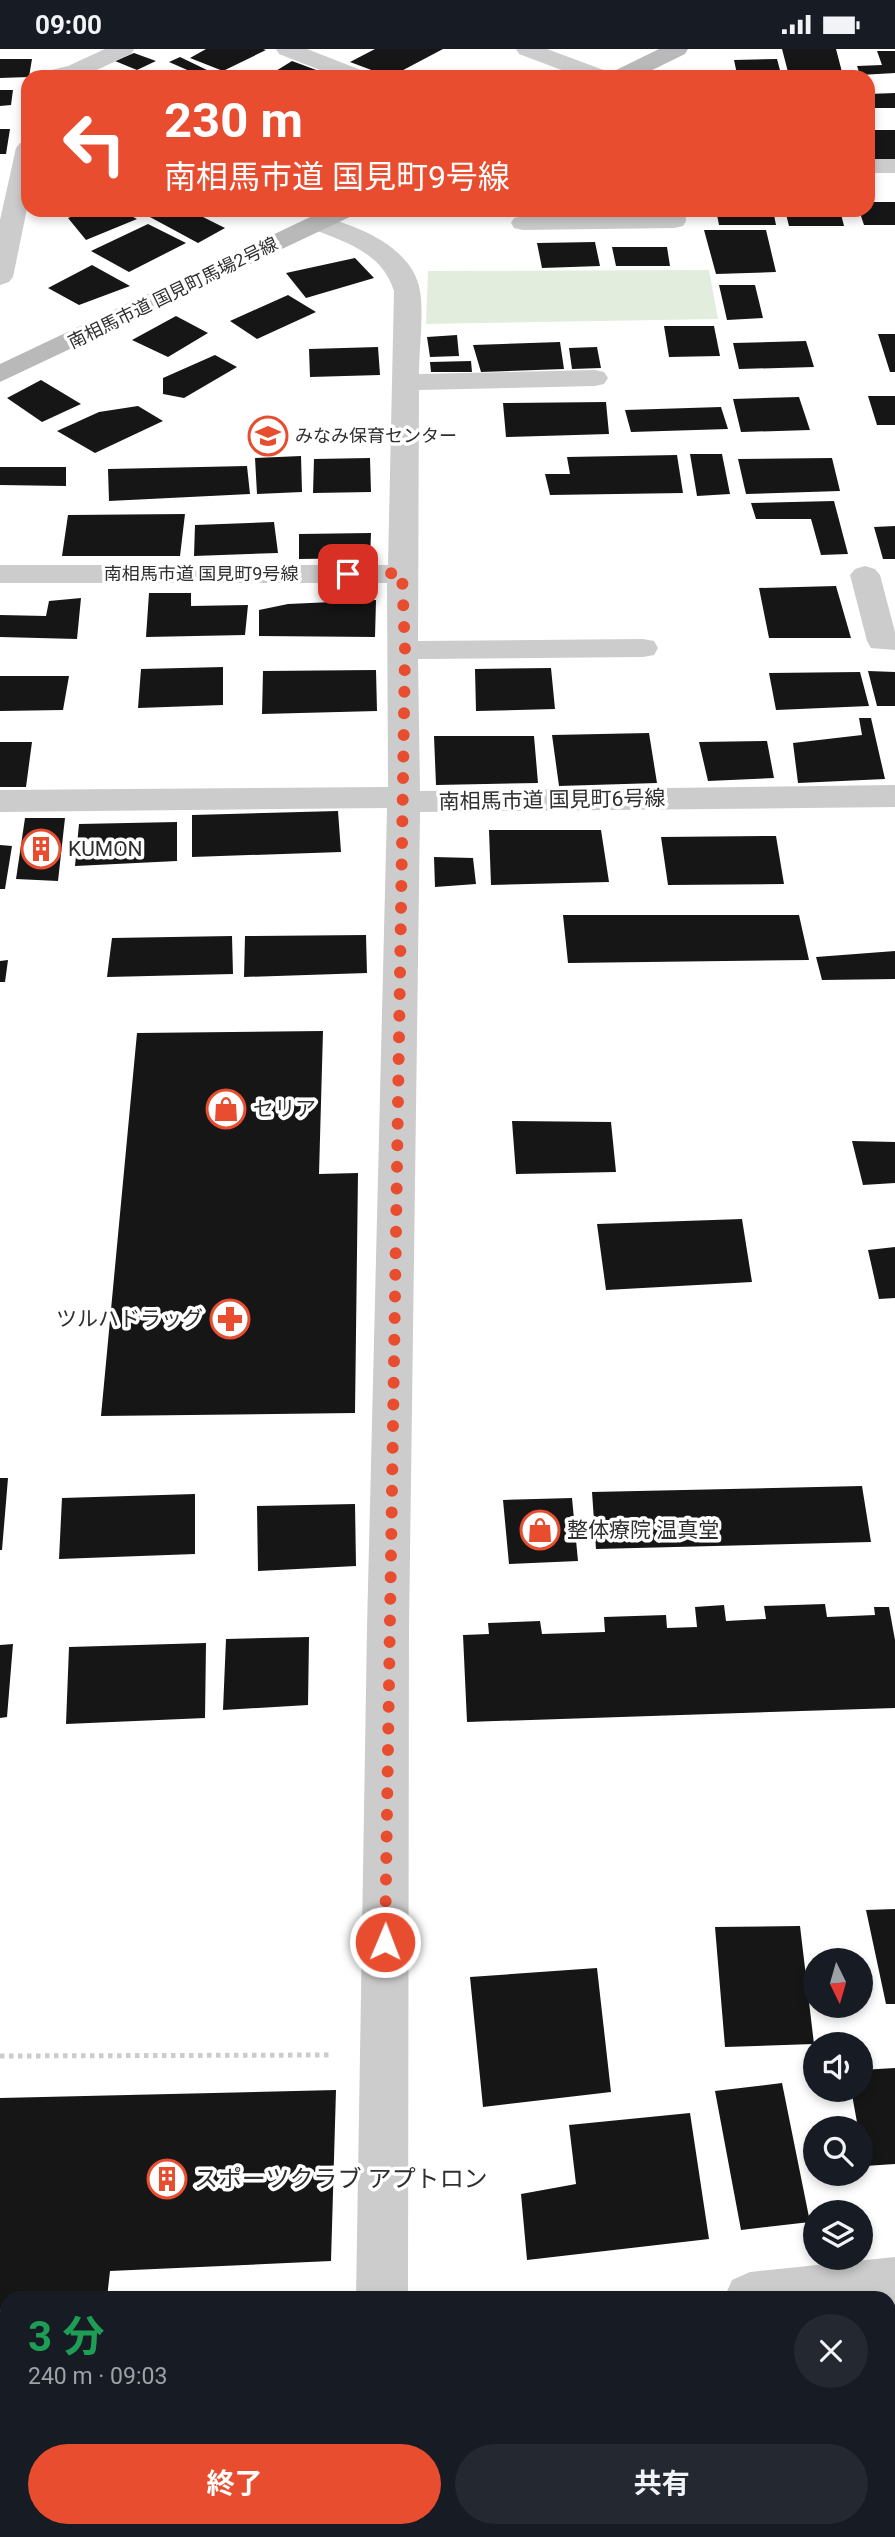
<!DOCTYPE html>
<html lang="ja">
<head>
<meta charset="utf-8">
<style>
  :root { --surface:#171b24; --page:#242831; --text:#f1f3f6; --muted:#9ea1a6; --accent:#e84d30 }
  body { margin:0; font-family:Roboto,"Noto Sans JP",sans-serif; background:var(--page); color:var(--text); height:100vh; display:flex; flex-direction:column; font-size:26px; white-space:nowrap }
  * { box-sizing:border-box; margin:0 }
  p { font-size:23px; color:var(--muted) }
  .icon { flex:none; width:38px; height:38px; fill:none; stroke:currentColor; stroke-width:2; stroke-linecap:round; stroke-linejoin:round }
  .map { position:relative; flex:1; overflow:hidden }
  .details { position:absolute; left:0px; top:2242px; width:896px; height:247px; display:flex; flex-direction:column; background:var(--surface); border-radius:21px 21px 0 0; box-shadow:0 4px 10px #0003 }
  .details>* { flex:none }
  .guide { position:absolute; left:21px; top:21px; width:854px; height:147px; border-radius:21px; box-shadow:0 4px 10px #0003; background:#e84d30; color:#fff; overflow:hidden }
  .needle { width:46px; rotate:175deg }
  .controls { position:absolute; left:803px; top:1899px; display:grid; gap:14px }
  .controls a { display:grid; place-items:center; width:70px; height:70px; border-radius:50%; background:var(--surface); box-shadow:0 4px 10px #0003; font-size:35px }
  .pin { position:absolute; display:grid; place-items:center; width:60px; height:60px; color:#fff; margin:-30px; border-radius:14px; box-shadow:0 4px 10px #0006 }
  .me { position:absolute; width:77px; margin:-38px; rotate:1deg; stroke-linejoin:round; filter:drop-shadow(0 0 5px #0008) }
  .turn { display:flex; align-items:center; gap:24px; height:147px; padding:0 28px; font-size:32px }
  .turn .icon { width:91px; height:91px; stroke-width:2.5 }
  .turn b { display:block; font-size:49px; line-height:60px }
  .round { display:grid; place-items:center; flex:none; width:74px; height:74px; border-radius:37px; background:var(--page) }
  .head { display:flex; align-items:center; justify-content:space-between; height:119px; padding:0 28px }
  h1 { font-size:42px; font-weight:700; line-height:52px; color:#1e9e55 }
  .button { display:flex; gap:14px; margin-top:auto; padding:14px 28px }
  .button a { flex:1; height:80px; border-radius:42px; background:var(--accent); color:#fff; font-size:28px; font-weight:700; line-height:80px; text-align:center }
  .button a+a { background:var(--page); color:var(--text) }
  .status { display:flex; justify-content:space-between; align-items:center; height:49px; padding:0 35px; background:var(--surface); direction:ltr }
  .status svg { height:19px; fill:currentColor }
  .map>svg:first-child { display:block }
  .green { fill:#e2eddd }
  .building { fill:#161616 }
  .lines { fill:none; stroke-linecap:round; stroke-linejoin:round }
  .path { stroke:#ccc; stroke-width:5; stroke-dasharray:4.5 4.5; stroke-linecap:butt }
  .street { fill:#ccc; fill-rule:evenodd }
  .secondary { fill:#b9b9b9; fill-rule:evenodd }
  .route { stroke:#e84d30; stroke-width:12; stroke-dasharray:0 21.6 }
  .labels { text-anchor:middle; stroke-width:7; stroke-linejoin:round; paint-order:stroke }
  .far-street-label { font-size:18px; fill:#2f2f2f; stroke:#fff }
  .far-poi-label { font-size:18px; fill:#2f2f2f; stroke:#fff; text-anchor:start }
  .street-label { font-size:21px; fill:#2f2f2f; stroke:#fff }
  .poi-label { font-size:21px; fill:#2f2f2f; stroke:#fff; text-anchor:start }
  .near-poi-label { font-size:24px; fill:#2f2f2f; stroke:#fff; text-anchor:start }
</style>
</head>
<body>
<div class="status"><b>09:00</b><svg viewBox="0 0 49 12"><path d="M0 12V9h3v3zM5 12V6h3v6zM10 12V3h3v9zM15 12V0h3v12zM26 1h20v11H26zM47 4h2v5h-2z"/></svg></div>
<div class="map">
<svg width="895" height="2488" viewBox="0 0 895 2488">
  <rect width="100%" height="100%" fill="#fff"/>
  <path class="green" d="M709,221l9,49 -292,5 2,-53z"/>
  <path class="building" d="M206,0h57l3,1 -43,21 -33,-13z
    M375,0h68l-53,28 -40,-15z
    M782,0h54l6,23h-54z
    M877,2h18v22l-35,2 -3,-9 25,-1z
    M134,4l22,8 -19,9 -22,-9z
    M180,8l29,14 -8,5 -32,-14z
    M0,10h32l-3,18 -29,1z
    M777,10l4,15h-44l-3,-14z
    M292,12l35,13 -4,3h-57z
    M0,41h13l-2,15 -11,1z
    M895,44v15h-27v-14z
    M0,80h10l-4,25h-6z
    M868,81h27v29h-27z
    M868,153h27v23h-31l-5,-15h9z
    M91,161h29l17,9 -51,21 -18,-22z
    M137,161h52l36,18 -27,15z
    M716,161h57l3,15h-57z
    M785,161h55l4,16h-55z
    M148,175l38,19 -57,29 -38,-21z
    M704,181h62l10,42 -60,2z
    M595,193l5,24 -58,2 -5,-25z
    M612,198h55l3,19h-54z
    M355,209l19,20 -68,20 -20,-25z
    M92,216l38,21 -51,19 -31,-17z
    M719,236h36l8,33 -36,2z
    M288,246l28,17 -59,27 -27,-18z
    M176,267l32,17 -40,24 -36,-17z
    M664,277h50l6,30 -51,1z
    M878,285h17v38h-5z
    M457,286l2,21 -29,1 -3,-20z
    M806,292l8,26 -75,2 -6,-26z
    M560,293l4,27 -83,3 -8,-27z
    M378,298l2,28 -70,2 -1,-28z
    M597,298l4,21 -29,1 -3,-21z
    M215,306l22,12 -53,31 -21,-4v-16z
    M471,312l1,11h-41l-1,-10z
    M41,331l40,24 -39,18 -35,-24z
    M868,347h27v29h-18z
    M799,348l11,33 -69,2 -8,-33z
    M606,353l3,32 -103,3 -3,-34z
    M138,357l25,15 -68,32 -38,-22 42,-19z
    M721,358l7,22 -97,3 -6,-22z
    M690,405h32l8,40 -33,2z
    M677,406l6,38 -133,2 -5,-21h25l-3,-17z
    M301,407l1,36 -45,2 -2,-36z
    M370,409l1,34 -58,1 1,-34z
    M832,409l8,33 -94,3 -8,-35z
    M247,417l3,28 -141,7 -1,-32z
    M0,418h66v19l-66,-1z
    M834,452l14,53 -27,1 -10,-36h-55l-5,-16z
    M185,465l-5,42h-118l6,-41z
    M274,473l4,31 -84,3 1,-31z
    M895,477v33h-12l-9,-32z
    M371,484l-1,25 -71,1v-25z
    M836,537l15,52h-82l-10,-50z
    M149,544h42v13l57,-1 -3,30 -99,2z
    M81,549l-4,41 -77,-2v-22l46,1 3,-15z
    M376,551l-1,37 -116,-1v-26l29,-6z
    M223,618v38l-85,3 3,-39z
    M551,619l4,41 -79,2 -1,-42z
    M376,621l1,41 -115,3 1,-43z
    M868,622l27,1v34h-18z
    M860,623l9,34 -93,4 -7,-37z
    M0,627h69l-6,34 -63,1z
    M859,669h12l14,61 -87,4 -5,-40 69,-8z
    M649,684l8,50 -98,3 -7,-51z
    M434,687h100l4,47 -102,2z
    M767,692l7,37 -66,3 -9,-39z
    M0,693h32l-6,45h-26z
    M338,762l3,41 -149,5v-42z
    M25,769h40l-7,63 -42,-2z
    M177,773v39l-102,5 4,-42z
    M489,781h112l8,52 -118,3z
    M776,787l8,48 -116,1 -7,-48z
    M0,796l12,1 -7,43h-5z
    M434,808l39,1 3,26 -41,3z
    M563,866h236l10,45 -241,3z
    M366,886l1,38 -123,4 1,-41z
    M232,887l1,38 -126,3 5,-39z
    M895,902v28l-73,1 -6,-23z
    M8,911l-3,22h-5v-21z
    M323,982l-4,143 39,-1 -3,240 -254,3 36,-383z
    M512,1072l99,1 5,50 -100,2z
    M852,1092l43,1v41l-32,2z
    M742,1170l10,63 -146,8 -9,-66z
    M895,1198v51l-16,1 -11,-49z
    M0,1429h8l-6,72h-2z
    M862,1437l9,56 -275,7 -4,-57z
    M195,1445v60l-136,5 3,-61z
    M572,1449l6,63 -69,3 -6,-64z
    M355,1455l1,62 -98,5 -1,-65z
    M825,1555l2,13 48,-2 -1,-8h15l6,33v68l-428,14 -4,-87 26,-1 -1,-11 52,-2 2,13 63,-2 -1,-15 62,-2 1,13 30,-1 -2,-20 29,-2 2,16 40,-2 -2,-13z
    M309,1588l-1,68 -85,5 3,-71z
    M206,1594l-1,75 -139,6 3,-77z
    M13,1595l-6,73 -7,1v-73z
    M895,1860v95h-9l-20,-94z
    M800,1877l14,118 -89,3 -10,-120z
    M597,1919l14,124 -128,15 -13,-130z
    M895,2019v96l-30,2 -4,-38h-3l-7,-39h10v-19z
    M782,2034l28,139 -69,8 -26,-139z
    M336,2041l-5,171 -221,10 -3,27h-100v11l-7,1v-212z
    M690,2064l19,126 -182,21 -6,-66 55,-10 -7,-59z"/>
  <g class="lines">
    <path class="path" d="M0,2007l331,-1"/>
    <path class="street" d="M105,0h29l-3,5 -47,22 -44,1 3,-5 25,-6z
      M276,0h31l59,23 3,5h-31l-59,-23z
      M516,0h31l62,23 3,5h-32l-61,-23z
      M28,92v63l-15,73 -4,5 -9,3v-65l16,-72 4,-5z
      M868,110h27v14h-27z
      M661,161h24l1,11 -3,5 -9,2 -151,2 -9,-2 -3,-5 3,-5 9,-2 138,-2z
      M319,167c38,9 94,31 101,75 4,26 -1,56 -1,83l176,-4 9,2 4,6 -4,6 -9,2 -176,4 -1,251 225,-2 11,2 4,7 -4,7 -11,2 -225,2 2,132 475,-6v22l-475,5 -11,816 -1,670h-52l11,-670 20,-820 -387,4v-22l388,-3 -1,-204h-387v-18h388l6,-274c-12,-39 -49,-49 -84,-63l-3,-5 3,-5z
      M865,517l10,3 5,6 15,57v18l-24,-2 -4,-7 -17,-66 5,-6z
      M895,2208v52h-6v-11h-165l8,-18 18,-8z
      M0,2303h7v52h-7z
      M343,2482h54v6h-54z"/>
    <path class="secondary" d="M659,0h29l-3,5 -47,23h-29l3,-5z
      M325,161h32l-3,5 -354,167v-18z"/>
  </g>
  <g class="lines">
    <path class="route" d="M348,525l54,-1 3,77 -20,1292"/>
  </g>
  <defs>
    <symbol id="school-ring" viewBox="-11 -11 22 22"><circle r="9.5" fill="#fff" stroke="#e84d30" stroke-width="1.5"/><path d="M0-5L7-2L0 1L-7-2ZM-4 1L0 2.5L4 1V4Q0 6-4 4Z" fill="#e84d30"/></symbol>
    <symbol id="building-ring" viewBox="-11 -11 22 22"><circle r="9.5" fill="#fff" stroke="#e84d30" stroke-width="1.5"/><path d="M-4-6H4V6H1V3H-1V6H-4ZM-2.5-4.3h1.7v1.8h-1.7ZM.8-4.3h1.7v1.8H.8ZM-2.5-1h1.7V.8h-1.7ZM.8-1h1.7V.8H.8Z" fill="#e84d30"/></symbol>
    <symbol id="shop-ring" viewBox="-11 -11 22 22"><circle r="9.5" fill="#fff" stroke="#e84d30" stroke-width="1.5"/><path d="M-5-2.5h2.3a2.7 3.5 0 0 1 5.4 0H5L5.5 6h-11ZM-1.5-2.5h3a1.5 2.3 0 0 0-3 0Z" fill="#e84d30"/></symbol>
    <symbol id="pharmacy-ring" viewBox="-11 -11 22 22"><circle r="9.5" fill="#fff" stroke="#e84d30" stroke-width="1.5"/><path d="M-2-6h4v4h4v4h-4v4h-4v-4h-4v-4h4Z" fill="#e84d30"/></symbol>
  </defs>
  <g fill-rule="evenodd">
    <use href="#school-ring" x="246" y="365" width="44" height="44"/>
    <use href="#building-ring" x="19" y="778" width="44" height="44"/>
    <use href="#shop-ring" x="204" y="1038" width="44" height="44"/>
    <use href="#pharmacy-ring" x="208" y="1248" width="44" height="44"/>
    <use href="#shop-ring" x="518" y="1459" width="44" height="44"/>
    <use href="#building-ring" x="145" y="2108" width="44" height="44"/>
  </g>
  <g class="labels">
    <g class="far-street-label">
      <text transform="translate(173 244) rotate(-26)" y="6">南相馬市道 国見町馬場2号線</text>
      <text x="201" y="531">南相馬市道 国見町9号線</text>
    </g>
    <g class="far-poi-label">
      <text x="295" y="393">みなみ保育センター</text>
    </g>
    <g class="street-label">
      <text transform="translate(552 751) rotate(-1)" y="7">南相馬市道 国見町6号線</text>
    </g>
    <g class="poi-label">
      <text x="68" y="807">KUMON</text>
      <text x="253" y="1067">セリア</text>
      <text x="203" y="1277" text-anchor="end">ツルハドラッグ</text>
      <text x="567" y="1488">整体療院 温真堂</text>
    </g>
    <g class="near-poi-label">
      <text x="194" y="2138">スポーツクラブ アプトロン</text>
    </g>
  </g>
</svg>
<div class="controls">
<a><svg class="needle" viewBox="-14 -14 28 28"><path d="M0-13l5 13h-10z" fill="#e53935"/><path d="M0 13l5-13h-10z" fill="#9ea1a6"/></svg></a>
<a><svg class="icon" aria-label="sound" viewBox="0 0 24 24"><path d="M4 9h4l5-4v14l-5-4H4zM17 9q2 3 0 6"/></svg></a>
<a><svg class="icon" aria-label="search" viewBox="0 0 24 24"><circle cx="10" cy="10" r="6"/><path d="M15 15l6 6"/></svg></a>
<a><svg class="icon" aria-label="layers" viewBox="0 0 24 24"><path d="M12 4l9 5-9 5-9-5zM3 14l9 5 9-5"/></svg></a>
</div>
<div class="pin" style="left:348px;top:525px;background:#d93025"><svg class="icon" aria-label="arrive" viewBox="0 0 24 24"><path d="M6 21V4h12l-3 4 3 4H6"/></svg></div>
<svg class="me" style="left:385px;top:1893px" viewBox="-20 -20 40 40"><circle r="17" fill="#e84d30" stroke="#fff" stroke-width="3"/><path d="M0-11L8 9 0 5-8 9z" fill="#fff"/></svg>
<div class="guide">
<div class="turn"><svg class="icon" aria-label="left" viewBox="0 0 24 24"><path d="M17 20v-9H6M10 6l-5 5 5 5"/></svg><div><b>230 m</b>南相馬市道 国見町9号線</div></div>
</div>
<section class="details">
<div class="head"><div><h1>3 分</h1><p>240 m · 09:03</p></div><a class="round"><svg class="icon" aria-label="close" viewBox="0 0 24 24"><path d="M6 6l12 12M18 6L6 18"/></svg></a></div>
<div class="button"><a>終了</a><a>共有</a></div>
</section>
</div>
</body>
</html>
